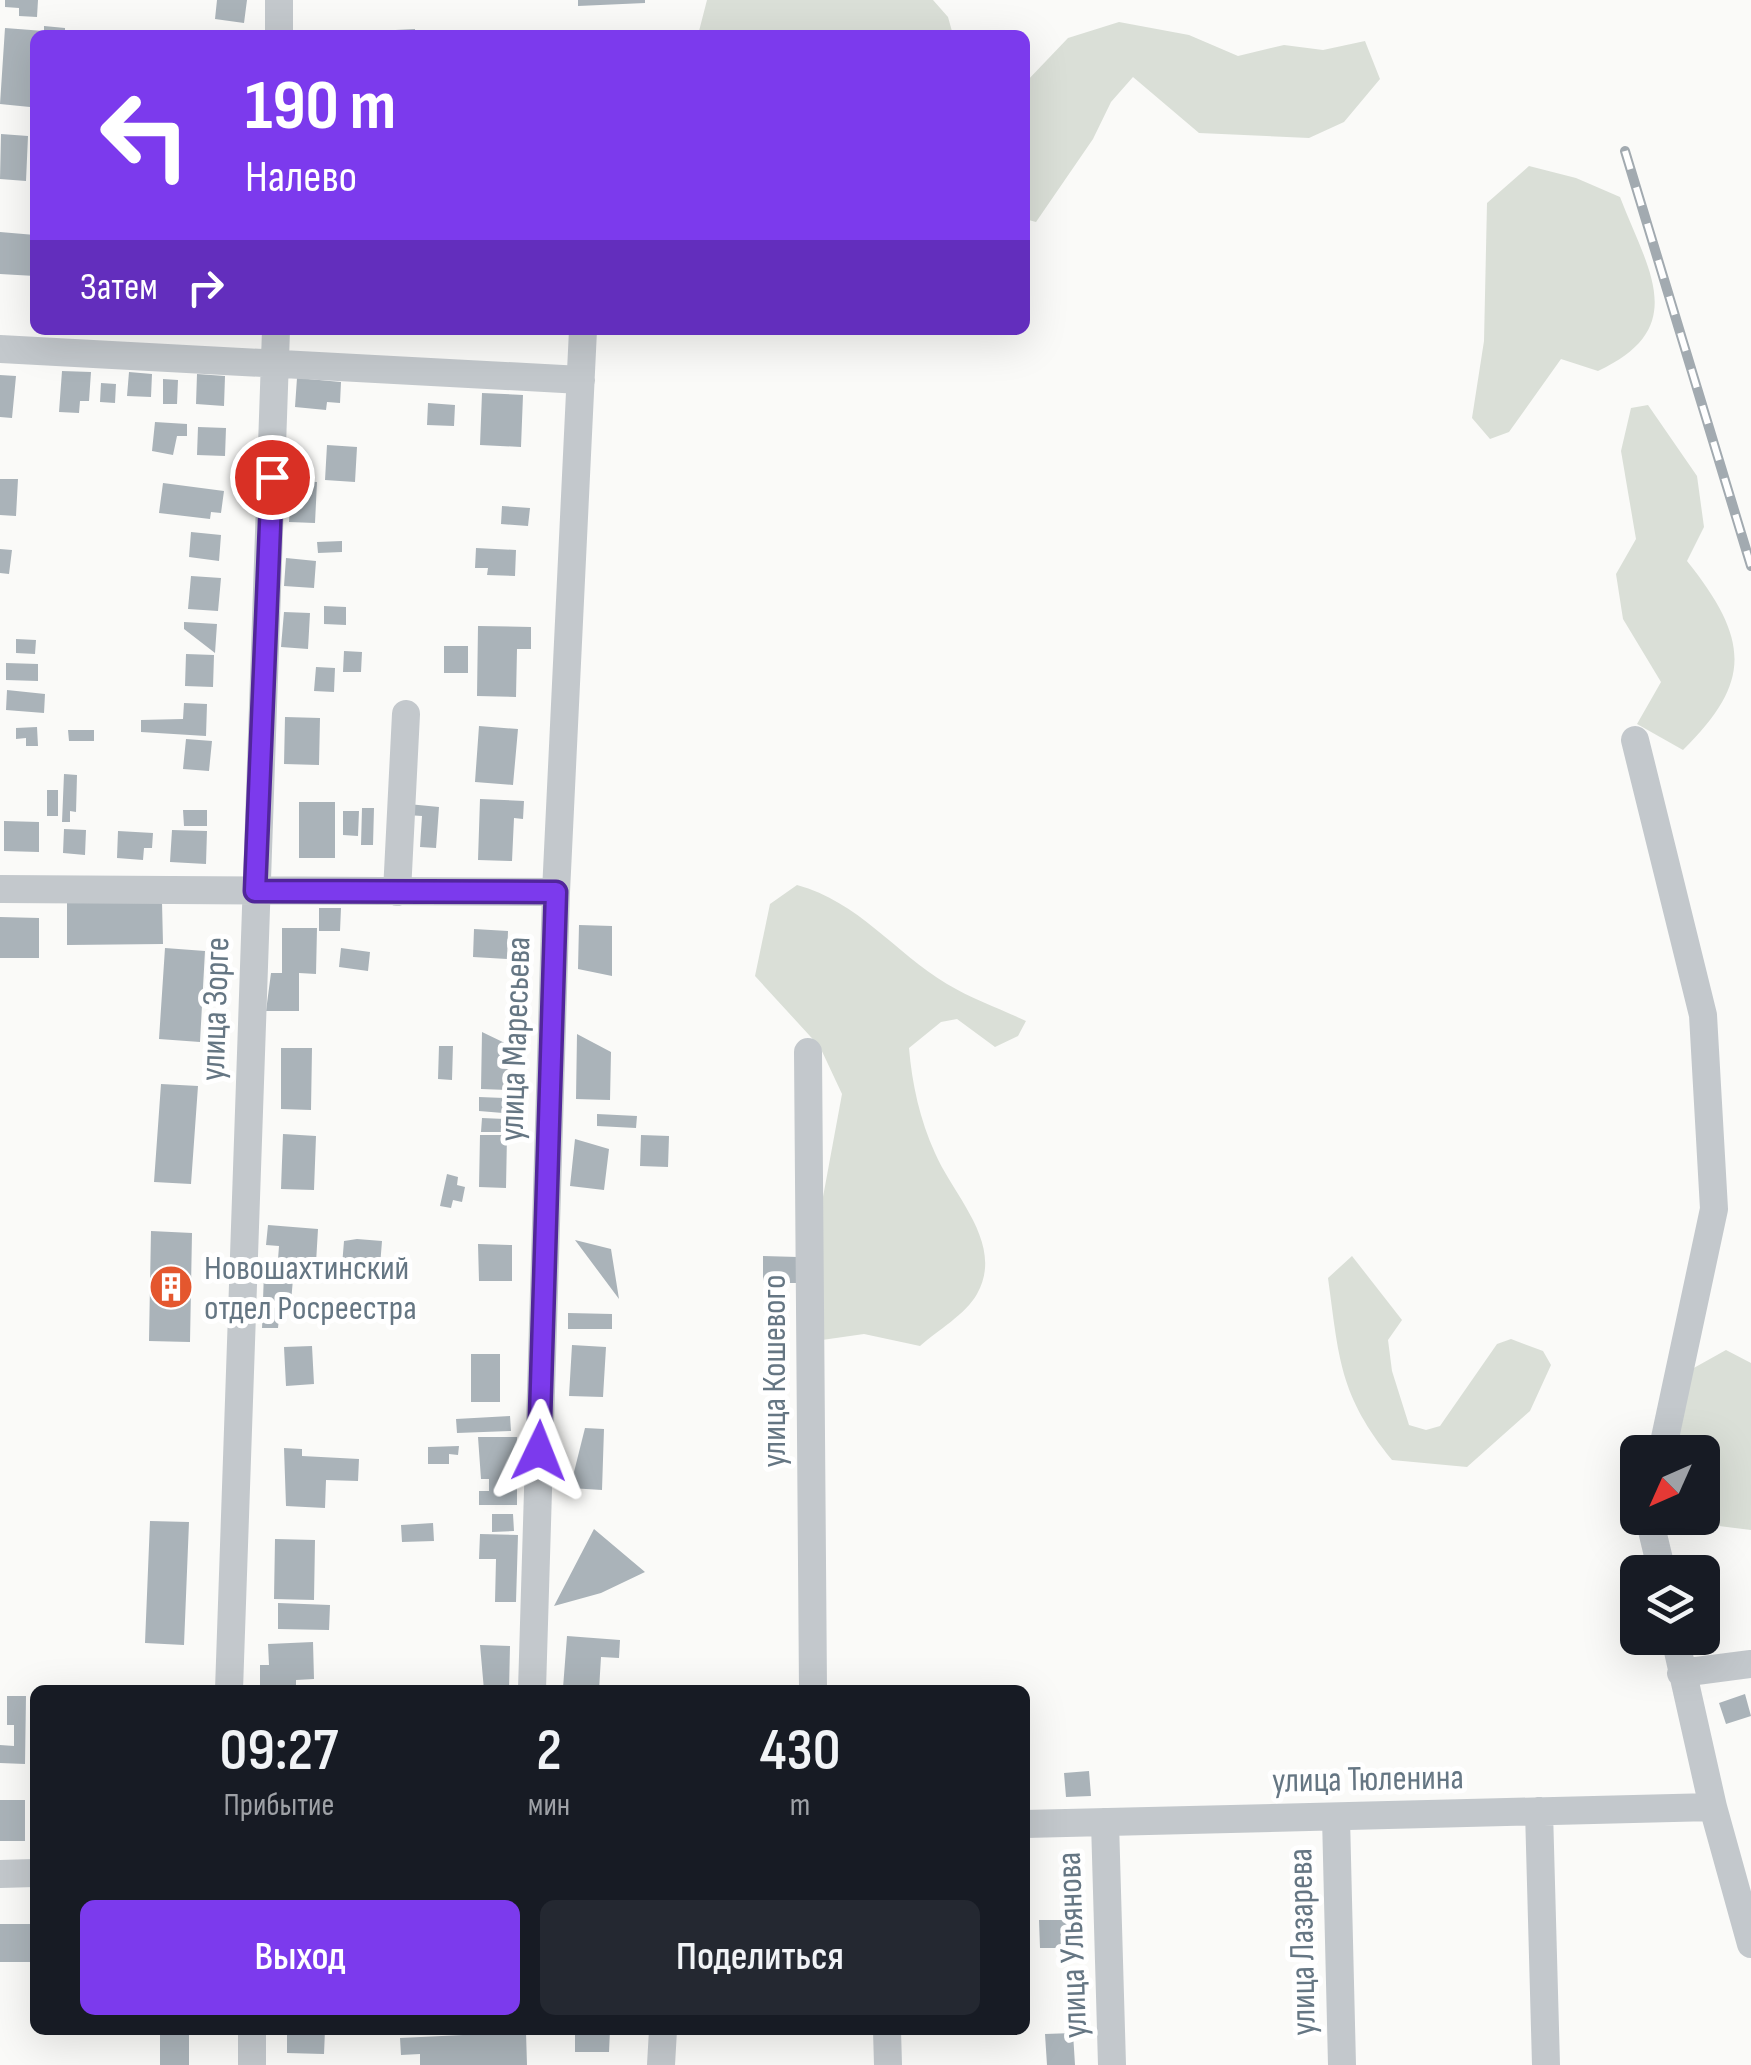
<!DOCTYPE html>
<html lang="ru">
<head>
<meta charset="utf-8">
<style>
  :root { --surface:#171b24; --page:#242831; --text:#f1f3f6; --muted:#9ea1a6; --accent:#7c3aed }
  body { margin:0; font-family:"Sofia Sans Condensed",sans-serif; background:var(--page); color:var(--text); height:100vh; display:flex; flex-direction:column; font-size:38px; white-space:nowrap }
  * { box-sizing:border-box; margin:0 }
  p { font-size:32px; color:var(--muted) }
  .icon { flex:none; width:55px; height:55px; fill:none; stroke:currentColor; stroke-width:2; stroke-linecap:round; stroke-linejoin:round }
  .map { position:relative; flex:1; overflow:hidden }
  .details { position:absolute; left:30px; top:1685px; width:1000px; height:350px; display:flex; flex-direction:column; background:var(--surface); border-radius:15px; box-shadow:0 10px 40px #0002 }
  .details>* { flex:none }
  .hud { position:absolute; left:30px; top:30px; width:1000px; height:305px; border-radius:15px; box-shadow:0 10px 40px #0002; background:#7c3aed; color:#fff; overflow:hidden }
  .needle { width:65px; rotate:225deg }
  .buttons { position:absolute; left:1620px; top:1435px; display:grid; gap:20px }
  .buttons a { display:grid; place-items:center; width:100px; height:100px; border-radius:15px; background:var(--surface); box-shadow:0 10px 40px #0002; font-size:50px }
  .pin { position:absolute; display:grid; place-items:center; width:85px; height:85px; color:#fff; margin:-42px; border:5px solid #fff; border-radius:50%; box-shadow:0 2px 10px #0007 }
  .me { position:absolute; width:110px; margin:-55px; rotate:2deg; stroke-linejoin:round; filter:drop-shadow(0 0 8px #0008) }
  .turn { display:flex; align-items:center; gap:35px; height:210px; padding:0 50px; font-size:45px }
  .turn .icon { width:130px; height:130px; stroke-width:2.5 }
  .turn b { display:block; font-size:70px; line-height:85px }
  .then { display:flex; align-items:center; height:95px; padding:0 50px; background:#0003; gap:20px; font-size:38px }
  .eta { display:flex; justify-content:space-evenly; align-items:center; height:170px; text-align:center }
  .eta b { font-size:60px; font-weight:600; line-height:70px }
  .primary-button { display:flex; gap:20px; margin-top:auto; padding:20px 50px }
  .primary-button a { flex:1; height:115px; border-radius:15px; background:var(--accent); color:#fff; font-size:40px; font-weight:600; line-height:115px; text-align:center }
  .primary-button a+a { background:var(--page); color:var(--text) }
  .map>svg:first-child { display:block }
  .green { fill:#dadfd7 }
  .building { fill:#aab3b9 }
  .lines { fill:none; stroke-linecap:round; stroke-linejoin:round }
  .minor { stroke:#c3c8cc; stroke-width:28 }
  .rail-casing { stroke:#a2aab0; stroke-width:10 }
  .rail { stroke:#fff; stroke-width:6; stroke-dasharray:19; stroke-linecap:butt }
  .route-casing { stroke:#51269a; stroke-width:25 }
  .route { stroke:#7c3aed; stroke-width:18 }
  .labels { text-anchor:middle; stroke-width:10; stroke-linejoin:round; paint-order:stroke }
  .street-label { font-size:35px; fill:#657683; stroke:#fff }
  .poi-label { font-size:35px; fill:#657683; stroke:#fff; text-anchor:start }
</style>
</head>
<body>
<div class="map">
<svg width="1751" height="2065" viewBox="0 0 1751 2065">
  <rect width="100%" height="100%" fill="#fafaf8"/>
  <path class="green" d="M707,0h226l15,17 5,18h-255z
    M1119,22l70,13 49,21 46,-11 39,5 42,-9 15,38 -36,43 -35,16 -110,-5 -66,-56 -22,25 -18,37 -57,83 -11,-3v-136l43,-45z
    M1529,166l47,12 44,19c28,73 71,131 -22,174l-37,-12 -52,73 -19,7 -18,-21 12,-77 3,-138z
    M1648,405l49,71 7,51 -17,34c64,80 64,122 -4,189l-46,-26 24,-42 -38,-63 -7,-45 20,-35 -15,-88 10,-43z
    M797,885c62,17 97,67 150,99 25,15 54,25 79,37l-8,15 -23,11 -38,-28 -16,3 -32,26c3,36 11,72 26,105 19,44 70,91 42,141 -11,20 -40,37 -57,52l-56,-12 -42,6 -4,-116 24,-130 -22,-47 -65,-71 15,-72z
    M1352,1256l50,64 -14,20 4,31 17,54 17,5 14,-4 57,-82 14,-5 32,12 8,14 -21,46 -63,56 -75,-7c-53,-65 -53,-102 -64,-182z
    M1726,1350l25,13v167l-48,-6 -6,-6h5v-66h-35l16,-78z"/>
  <path class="building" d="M5,0h33l-1,17 -18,-1v-8l-14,-1z
    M217,0h30l-3,23 -29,-4z
    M578,0h67v3l-67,3z
    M44,26l21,2v7h-30l-5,72 -30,-3 5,-76 39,3z
    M415,29v6h-59v-3z
    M1,134l27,2 -2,45 -26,-2z
    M0,232l35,3v41l-35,-2z
    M62,371l29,1 -2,29h-9l-1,12 -20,-1z
    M129,372l23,2 -1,23 -24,-1z
    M197,374l28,2 -1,30 -28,-2z
    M0,375l16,1 -4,42 -12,-1z
    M297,378l44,4 -1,21 -13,-1 -1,8 -31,-3z
    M163,379l15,1 -1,24h-14z
    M101,383l15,1 -1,19 -15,-1z
    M482,393l41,2 -2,52 -41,-2z
    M428,403l27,2 -1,21 -27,-1z
    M155,422l32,2v12h-10l-4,19 -21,-4z
    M198,427l28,1 -1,28 -28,-1z
    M327,445l30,2 -2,35 -30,-2z
    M0,479h18l-2,37 -16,-1z
    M291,481l26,1 -2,41 -26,-1z
    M163,483l61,8 -3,22 -10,-1 -1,7 -51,-6z
    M502,506l28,2 -2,18 -27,-2z
    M191,532l30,3 -2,26 -30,-4z
    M342,541v11l-24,1 -1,-11z
    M476,548l40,2 -1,26 -28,-1 1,-7h-13z
    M0,549l12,1 -3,24 -9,-1z
    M286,558l30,3 -2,27 -30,-2z
    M191,576l30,2 -3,33 -30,-2z
    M324,606l22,1v18l-22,-1z
    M284,612l26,1 -2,36 -27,-2z
    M184,622l33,2 -2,29 -31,-24z
    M478,626l53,1v22h-14l-1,48 -39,-1z
    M16,639l20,1 -1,14 -19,-1z
    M444,646h24v27h-24z
    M344,651l18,1 -1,20h-18z
    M186,654l28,1 -1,32 -28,-1z
    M6,663l32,1v17l-32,-1z
    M316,667l19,1 -1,24 -20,-1z
    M7,690l38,4 -1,19 -38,-3z
    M184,703l23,1 -1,32 -65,-4v-12l42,-1z
    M285,717l35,1 -1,47 -35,-1z
    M479,726l39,3 -5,56 -38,-3z
    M37,727l1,19h-12v-8l-10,1v-11z
    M68,730h26v11h-25z
    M186,739l26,2 -3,30 -26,-2z
    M64,774l13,1 -1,37 -6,-1v11h-8z
    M47,790h11v26h-11z
    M480,799l44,2 -1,18 -9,-1 -2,43 -34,-1z
    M299,802h36v56h-36z
    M408,804l31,3 -3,41 -16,-1 2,-31 -15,-1z
    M362,808h12l-1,37h-12z
    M183,810h24v16h-23z
    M343,811h16l-1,25 -15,-1z
    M4,821l35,1v30l-35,-1z
    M64,829l22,1 -1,25 -22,-2z
    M172,830l35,1 -1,33 -36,-2z
    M118,831l35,2 -1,15h-8l-1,12 -26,-2z
    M162,902l1,42 -96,1v-42z
    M319,908h22l-1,23h-21z
    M0,917l39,1v40h-39z
    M579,925l33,1v50l-34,-7z
    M282,928h35l-1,46 -17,-1v38h-33l5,-38h11z
    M474,929l34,2 -1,28 -34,-2z
    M165,948l40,3 -5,91 -41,-3z
    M341,948l29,4 -2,19 -29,-4z
    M482,1032l27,13 -1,45 -27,-1z
    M577,1034l34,18 -1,48 -34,-1z
    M439,1046h14l-1,34 -14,-1z
    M281,1048h31l-1,62 -30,-1z
    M161,1084l37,2 -7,98 -37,-2z
    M479,1097l25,1 -1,15 -24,-2z
    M597,1114l40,2 -1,12 -39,-2z
    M482,1118l23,1 -1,13h-23z
    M283,1134l33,2 -2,54 -33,-1z
    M480,1135h27l-1,53 -27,-1z
    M641,1135l28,1 -1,31 -28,-1z
    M575,1139l34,10 -5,41 -34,-4z
    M447,1174l11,3 -1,8 8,2 -3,15 -9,-2 -2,8 -11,-2z
    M268,1225l50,4 -3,51 -22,-1 -2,23 -28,-2 1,-28 13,1 2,-27 -13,-1z
    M151,1231l41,2 -2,109 -41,-1z
    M357,1239l25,2 -2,25 -19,-2 -2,16 -18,-2 3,-37z
    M575,1240l36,9 8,50z
    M478,1244l34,1v36h-33z
    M763,1256l35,1v26h-35z
    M263,1307l17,1 -2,20h-16z
    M568,1313l44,1v15h-44z
    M572,1345l34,2 -3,50 -34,-1z
    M312,1346l2,38 -28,2 -2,-39z
    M471,1354h29v48h-29z
    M510,1416l1,15 -54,2 -1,-14z
    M585,1428l19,1 -2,61 -32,-2z
    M478,1437h39v68h-38v-14h10v-12h-8z
    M459,1446l-1,9 -9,-1v10h-21v-17z
    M284,1448l18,1v7l57,3 -1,22 -32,-1 -1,28 -39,-2z
    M492,1514h21l1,17 -22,1z
    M150,1521l39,1 -5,123 -39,-2z
    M433,1523l1,18 -32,1 -1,-17z
    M594,1529l51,43 -44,21 -47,13z
    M480,1534l38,1 -2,67h-21l1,-43h-17z
    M275,1539l40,1 -1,60 -40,-1z
    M278,1603l52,2 -1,25 -51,-1z
    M567,1636l53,4 -1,18 -18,-1 -2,33 -36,-2z
    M313,1642l1,37 -18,1v7l-36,1v-23h9l-1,-21z
    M480,1645l30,1 -1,44h-25z
    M1745,1694l6,22 -25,8 -7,-21z
    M7,1696h19l-1,68 -25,-1v-18l14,1v-21h-7z
    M1089,1771l2,25 -25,1 -2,-24z
    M0,1800h25v41h-25z
    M1039,1920h29l1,28h-29z
    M0,1924h30v38h-30z
    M160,2030h29v35h-29z
    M287,2030h38l-1,24 -37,-1z
    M575,2030h35l-1,22h-34z
    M526,2032l1,33h-107v-11l-19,1 -1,-17z
    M1073,2033l2,32h-28l-2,-31z"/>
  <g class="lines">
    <path class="minor" d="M279,35v-35
      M0,349l581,31
      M1635,740l68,275 11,194 -52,243
      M0,889l556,3
      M397,892l9,-178
      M808,1052l5,638
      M1649,1518l13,54
      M1675,1638l38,169 38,137
      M1681,1673l70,-9
      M229,1690l47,-1360
      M532,1690l24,-798 27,-562
      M1539,1811l7,254
      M1336,1817l6,248
      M1105,1822l7,243
      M1025,1824l688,-17
      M0,1874l35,-1
      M887,2030l1,35
      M252,2065v-35
      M661,2065l2,-35"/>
    <defs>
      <path id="rail" d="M1625,151l126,415"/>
    </defs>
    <use href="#rail" class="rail-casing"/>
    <use href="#rail" class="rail"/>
  </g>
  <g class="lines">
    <defs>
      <path id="route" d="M272,477l-17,414 301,1 -17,559"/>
    </defs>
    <use href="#route" class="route-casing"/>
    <use href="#route" class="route"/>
  </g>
  <defs>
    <symbol id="building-disc" viewBox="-11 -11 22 22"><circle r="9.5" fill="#e4572e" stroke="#fff"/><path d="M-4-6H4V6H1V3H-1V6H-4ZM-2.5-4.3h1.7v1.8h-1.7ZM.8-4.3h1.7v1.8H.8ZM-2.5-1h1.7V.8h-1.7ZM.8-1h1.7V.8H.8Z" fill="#fff"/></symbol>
  </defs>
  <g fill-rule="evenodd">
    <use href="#building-disc" x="146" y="1262" width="50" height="50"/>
  </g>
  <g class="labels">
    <g class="street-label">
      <text transform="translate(214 1009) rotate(-88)" y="12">улица Зорге</text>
      <text transform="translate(514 1039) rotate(-88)" y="12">улица Маресьева</text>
      <text transform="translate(773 1371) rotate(-90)" y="12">улица Кошевого</text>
      <text transform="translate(1368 1778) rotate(-1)" y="12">улица Тюленина</text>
      <text transform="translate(1301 1942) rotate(-91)" y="12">улица Лазарева</text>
      <text transform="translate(1071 1945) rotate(-92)" y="12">улица Ульянова</text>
    </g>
    <g class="poi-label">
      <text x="204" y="1279">Новошахтинский<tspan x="204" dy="40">отдел Росреестра</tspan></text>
    </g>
  </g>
</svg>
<div class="buttons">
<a><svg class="needle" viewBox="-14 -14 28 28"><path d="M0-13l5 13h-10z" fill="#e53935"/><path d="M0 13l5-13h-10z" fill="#9ea1a6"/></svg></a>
<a><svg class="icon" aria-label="layers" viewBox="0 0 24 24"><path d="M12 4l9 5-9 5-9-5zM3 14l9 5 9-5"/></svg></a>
</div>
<div class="pin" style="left:272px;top:477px;background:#d93025"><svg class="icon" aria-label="arrive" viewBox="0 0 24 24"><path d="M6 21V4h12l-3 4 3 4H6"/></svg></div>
<svg class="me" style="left:539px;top:1451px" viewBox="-20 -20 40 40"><path d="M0-17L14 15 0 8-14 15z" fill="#7c3aed" stroke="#fff" stroke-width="4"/></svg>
<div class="hud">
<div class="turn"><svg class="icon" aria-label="left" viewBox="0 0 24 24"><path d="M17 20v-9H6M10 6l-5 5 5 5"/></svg><div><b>190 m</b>Налево</div></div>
<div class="then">Затем<svg class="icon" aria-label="right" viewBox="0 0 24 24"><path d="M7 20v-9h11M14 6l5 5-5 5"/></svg></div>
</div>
<section class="details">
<div class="eta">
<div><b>09:27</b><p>Прибытие</p></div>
<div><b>2</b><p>мин</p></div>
<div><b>430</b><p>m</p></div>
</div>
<div class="primary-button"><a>Выход</a><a>Поделиться</a></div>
</section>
</div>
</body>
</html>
